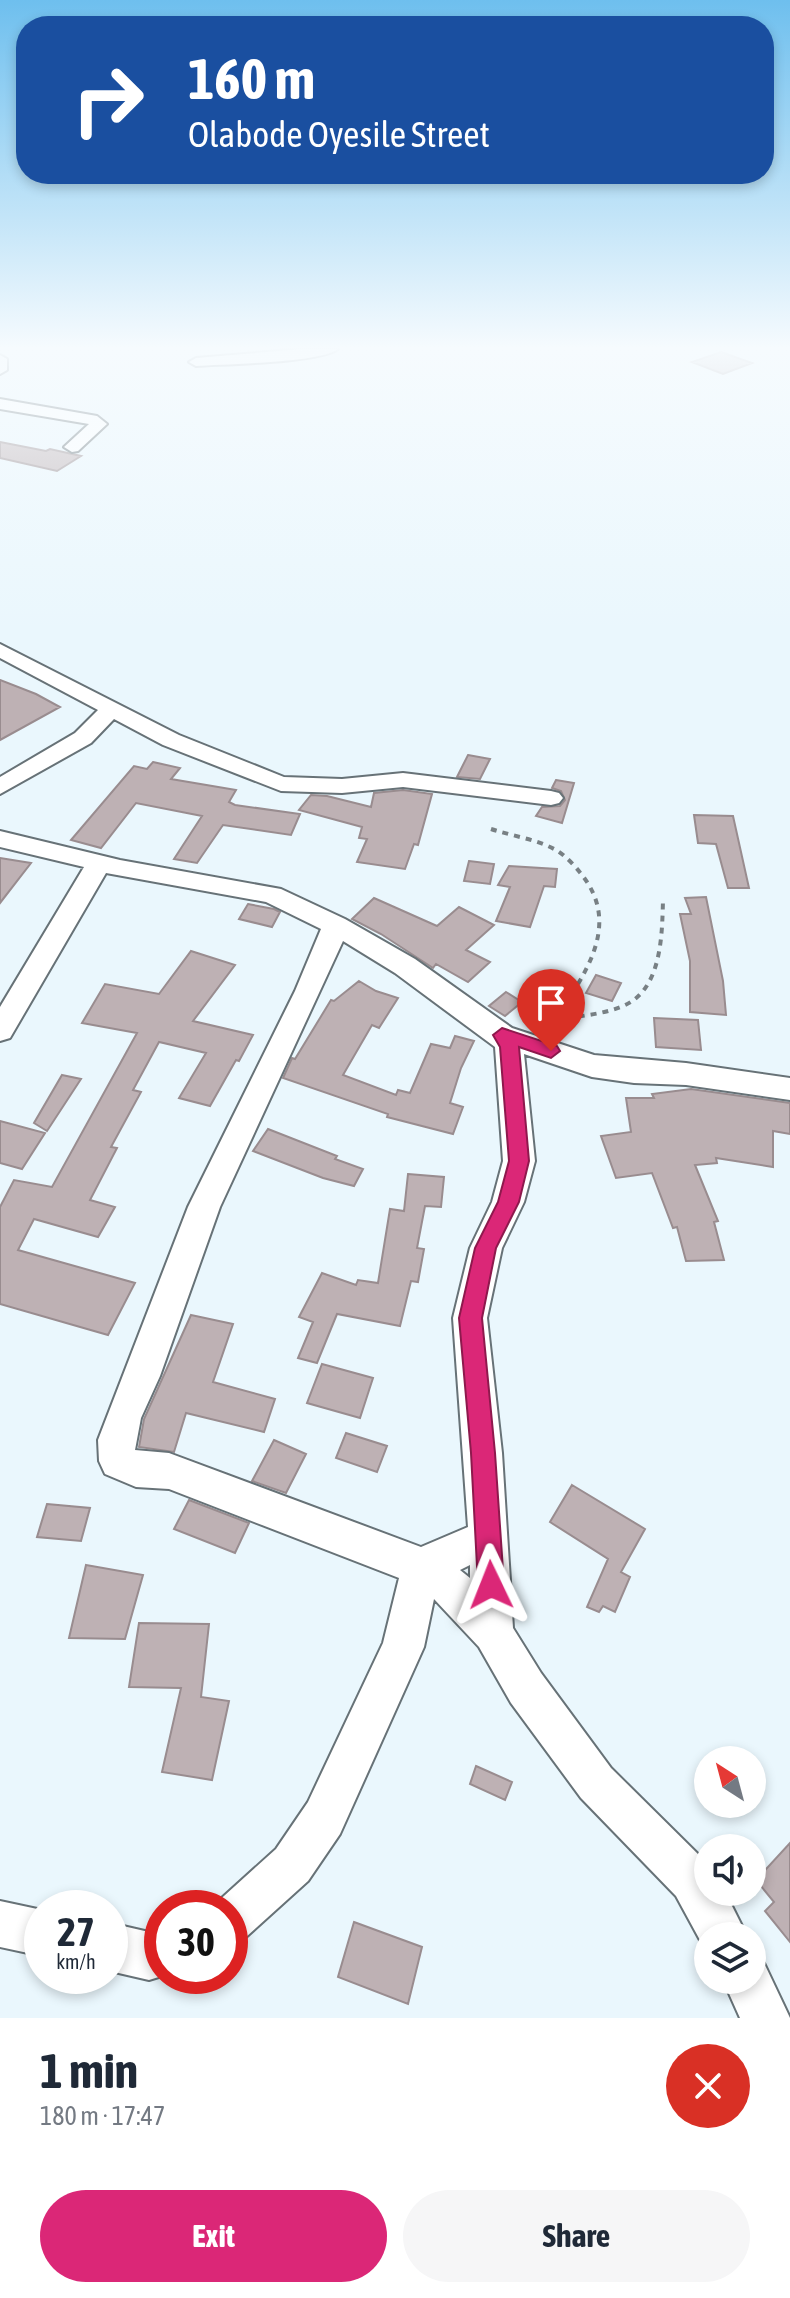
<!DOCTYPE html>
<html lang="en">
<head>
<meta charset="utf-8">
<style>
  :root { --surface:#fff; --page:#f6f6f7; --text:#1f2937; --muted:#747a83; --accent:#db2777 }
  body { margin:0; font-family:"Asap Condensed",sans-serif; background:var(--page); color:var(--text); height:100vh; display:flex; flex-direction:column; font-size:30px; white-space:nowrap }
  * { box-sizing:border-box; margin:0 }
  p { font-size:26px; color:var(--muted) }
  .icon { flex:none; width:44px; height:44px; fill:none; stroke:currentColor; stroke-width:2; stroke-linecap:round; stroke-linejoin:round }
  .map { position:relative; height:2018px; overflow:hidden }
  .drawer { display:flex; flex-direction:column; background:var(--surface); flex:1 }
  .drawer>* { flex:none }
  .hud { position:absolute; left:16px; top:16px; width:758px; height:168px; border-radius:32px; box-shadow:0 4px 12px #0003; background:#1a4fa0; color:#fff; overflow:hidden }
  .needle { width:52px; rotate:324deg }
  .fabs { position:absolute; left:694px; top:1746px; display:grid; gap:16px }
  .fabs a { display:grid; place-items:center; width:72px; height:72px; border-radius:50%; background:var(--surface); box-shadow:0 4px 12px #0003; font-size:40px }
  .speed { position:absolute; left:24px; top:1890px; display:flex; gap:16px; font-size:40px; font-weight:700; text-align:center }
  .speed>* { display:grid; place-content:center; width:104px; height:104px; border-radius:50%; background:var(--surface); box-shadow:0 4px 12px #0003; line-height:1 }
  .speed small { font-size:20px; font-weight:400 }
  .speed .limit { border:12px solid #d22; background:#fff; color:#111 }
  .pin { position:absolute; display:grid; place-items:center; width:68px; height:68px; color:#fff; margin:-82px -34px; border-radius:50% 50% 50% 0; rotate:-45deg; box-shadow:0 0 8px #0007 }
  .pin .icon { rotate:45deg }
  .me { position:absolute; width:88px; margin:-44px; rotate:358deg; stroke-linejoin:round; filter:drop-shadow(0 0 6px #0008) }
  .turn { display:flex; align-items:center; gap:28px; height:168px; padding:0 40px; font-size:36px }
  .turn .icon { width:104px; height:104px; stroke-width:2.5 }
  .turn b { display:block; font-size:56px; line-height:68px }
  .round { display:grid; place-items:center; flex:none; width:84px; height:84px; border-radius:42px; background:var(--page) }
  .summary { display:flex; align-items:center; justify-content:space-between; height:136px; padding:0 40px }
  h1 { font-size:48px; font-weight:700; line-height:60px }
  .primary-button { display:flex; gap:16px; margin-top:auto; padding:16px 40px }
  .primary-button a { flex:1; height:92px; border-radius:48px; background:var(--accent); color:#fff; font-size:32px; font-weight:700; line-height:92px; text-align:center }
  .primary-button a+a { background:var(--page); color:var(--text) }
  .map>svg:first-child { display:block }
  .building { fill:#beb1b4; stroke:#998c8f; stroke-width:2 }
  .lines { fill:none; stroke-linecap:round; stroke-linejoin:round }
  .minor-casing { stroke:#677277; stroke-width:4 }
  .path { stroke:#788084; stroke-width:4; stroke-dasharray:6 6; stroke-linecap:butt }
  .minor { fill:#fff; fill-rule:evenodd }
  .route { fill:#db2777; stroke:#8e194d; stroke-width:2 }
</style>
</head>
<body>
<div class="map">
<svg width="790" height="2018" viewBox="0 0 790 2018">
  <rect width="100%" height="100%" fill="#eaf7fd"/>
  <path class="building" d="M721,352l31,11 -29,11 -31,-12z
    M0,442l46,9 4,-2 31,7 -24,15 -57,-13z
    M0,680l36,14 24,13 -60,33z
    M468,755l22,4 -10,20 -23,-2z
    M153,762l27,6 -9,11 65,11 -7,12 6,3 65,9 -9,21 -68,-10 -26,38 -23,-4 28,-43 -66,-13 -35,45 -30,-8 63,-74 13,3z
    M556,780l18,3 -12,40 -26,-7 6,-9 18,-1 5,-6 -4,-9 -9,-3z
    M403,790l29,4 -14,51 -4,-1 -9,25 -48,-7 10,-23 -8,-1 3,-11 -63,-17 12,-15 16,1 44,11 3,-14z
    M694,815l39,1 16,72h-21l-12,-44 -18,-1z
    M0,858l31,5 -31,40z
    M469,861l25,3 -4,20 -26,-3z
    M509,866l48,3 -2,18 -11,-1 -14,41 -34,-6 14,-34 -12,-2z
    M706,897l17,84 3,34 -36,-3v-51l-10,-47h11l-6,-16z
    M374,898l63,28 22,-19 35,18 -28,25 24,12 -22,20 -32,-18 -3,4 -52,-34 -29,-15z
    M248,904l26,5 6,3 -8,15 -33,-8z
    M191,951l44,14 -42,56 60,14 -14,26 -3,-1 -26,46 -31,-8 27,-45 -47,-11 -26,48 8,2 -30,55 6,1 -27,52 25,7 -17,30 -64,-18 -16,31 117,33 -27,52 -108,-31v-97l14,-27 38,7 85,-154 -55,-10 23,-39 54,10z
    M596,975l25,8 -9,18 -26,-8z
    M359,981l17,10 22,7 -19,30 -7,-3 -29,50 53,20 2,-5 12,3 21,-49 19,4 5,-12 19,5 -13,27 -11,35 13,4 -10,27 -66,-17 1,-3 -105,-36 9,-20 3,1 36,-59 3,1z
    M506,992l16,10 -17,14 -16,-10z
    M654,1018l44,2 3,30 -45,-3z
    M62,1075l19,4 -34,52 -13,-8z
    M691,1089l99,14v31l-17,-3v36l-57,-9 1,5 -22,2 23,56 -4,1 10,38 -38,1 -9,-34 -4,1 -21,-55 -36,5 -15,-42 30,-4 -5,-34h28l-2,-4z
    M0,1121l45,12 -23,36 -22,-6z
    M268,1129l69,27 -2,3 28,10 -9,17 -31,-8 -70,-27z
    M408,1174l36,3 -3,30 -16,-1 -8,42 7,1 -6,33 -7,-1 -11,45 -63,-12 -20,49 -19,-5 15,-36 -14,-5 23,-44 34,12 2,-5 20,3 12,-74 14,2z
    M191,1315l42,9 -20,58 62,17 -11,33 -78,-19 -12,39 -35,-5 5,-28z
    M322,1364l51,14 -13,40 -53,-15z
    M346,1433l41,13 -10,26 -41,-14z
    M274,1440l32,14 -20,39 -34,-12z
    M572,1485l73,44 -24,43 9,5 -15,35 -12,-6 -4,6 -12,-5 21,-48 -58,-37z
    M189,1500l60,23 -14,30 -61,-24z
    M47,1504l43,4 -9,33 -44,-4z
    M86,1565l57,10 -18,64 -56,-1z
    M139,1623l70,1 -8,73 28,4 -17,79 -50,-8 19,-84 -52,-1z
    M476,1766l36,16 -7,18 -35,-16z
    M790,1843v99l-25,-31 9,-9 -18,-22z
    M354,1922l68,25 -14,57 -70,-27z"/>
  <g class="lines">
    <defs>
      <path id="minor" d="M302,349h36c-18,14 -114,15 -142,17l-7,-4 7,-4z
        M0,355l7,4v11l-7,4z
        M0,399l97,17 10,8 -29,27 -6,1 -8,-5 25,-23 -89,-15z
        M0,644l179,91 105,42 58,2 61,-6 148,18 8,2 4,5 -4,5 -8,2 -148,-18 -61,6 -61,-2 -118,-46 -49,-26 -23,24 -91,51v-17l75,-44 23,-23 -98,-52z
        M0,831l120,29 161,29 64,30 70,40 97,69 82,27 92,8 104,15v22l-104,-15 -52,-2 -42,-6 -68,-23 11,107 -11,41 -22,46 -15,70 15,135 11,175 28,45 70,95 97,96v28h17l22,44h-39l-1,17 -31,-57 -95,-98 -70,-95 -32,-56 -45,-48 -10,48 -84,187 -32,47 -62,56 -16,7v-36h-18l2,-3 62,-56 32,-47 75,-159 16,-65 -230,-89 -33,-2 -31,-13 -6,-13 -1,-21 90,-233 107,-216 26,-62 -55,-27 -160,-29 -96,165 -10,3v-34l84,-140 -84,-20zM343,941l52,32 100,74 8,114 -11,41 -22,46 -17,70 15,209 -47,20 -252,-94 -34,-3 6,-32 19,-42 60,-169zM470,1565v13l-10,-8z
        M0,1901l42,9v46l-42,-9z
        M110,1923l39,9 13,-4v48l-13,4 -39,-9z
        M752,1958l12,5 26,55h-50l-17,-38h29z"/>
    </defs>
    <use href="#minor" class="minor-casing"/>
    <path class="path" d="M491,829c21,7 45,10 65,21 10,6 19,16 26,25 40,51 2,100 -27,145l-15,4
      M555,1020c22,-4 47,-5 68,-14 39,-16 39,-71 40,-106"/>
    <use href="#minor" class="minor"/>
  </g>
  <linearGradient id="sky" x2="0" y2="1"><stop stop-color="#6ebfee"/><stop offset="0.55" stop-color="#f6fbfe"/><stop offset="1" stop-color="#f6fbfe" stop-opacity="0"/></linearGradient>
  <rect width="790" height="632" fill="url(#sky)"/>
  <path class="route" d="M502,1028l55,18 3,5 -9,7 -32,-11 10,114 -10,41 -23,46 -14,70 13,135 9,132 -4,9 -9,4 -9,-4 -4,-9 -7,-132 -12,-135 16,-70 23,-46 11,-41 -9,-114 -7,-12z"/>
</svg>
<div class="fabs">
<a><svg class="needle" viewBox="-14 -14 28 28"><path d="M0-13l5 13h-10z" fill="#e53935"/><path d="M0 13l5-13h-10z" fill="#747a83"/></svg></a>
<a><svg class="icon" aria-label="sound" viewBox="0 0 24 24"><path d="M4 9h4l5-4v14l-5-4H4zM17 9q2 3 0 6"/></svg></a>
<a><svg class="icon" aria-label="layers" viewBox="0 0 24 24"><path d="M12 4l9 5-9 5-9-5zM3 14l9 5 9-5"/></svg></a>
</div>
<div class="speed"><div>27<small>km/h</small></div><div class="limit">30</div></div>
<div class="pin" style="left:551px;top:1051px;background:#d93025"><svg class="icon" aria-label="arrive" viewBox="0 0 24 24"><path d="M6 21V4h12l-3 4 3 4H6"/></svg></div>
<svg class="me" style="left:491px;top:1585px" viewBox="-20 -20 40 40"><path d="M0-17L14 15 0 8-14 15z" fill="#db2777" stroke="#fff" stroke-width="4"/></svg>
<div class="hud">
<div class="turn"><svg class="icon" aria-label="right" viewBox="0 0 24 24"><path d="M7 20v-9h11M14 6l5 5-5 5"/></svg><div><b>160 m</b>Olabode Oyesile Street</div></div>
</div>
</div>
<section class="drawer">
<div class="summary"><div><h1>1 min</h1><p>180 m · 17:47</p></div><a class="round" style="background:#d93025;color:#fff"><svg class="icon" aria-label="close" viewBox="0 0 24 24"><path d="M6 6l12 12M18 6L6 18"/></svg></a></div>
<div class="primary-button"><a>Exit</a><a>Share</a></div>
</section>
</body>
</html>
